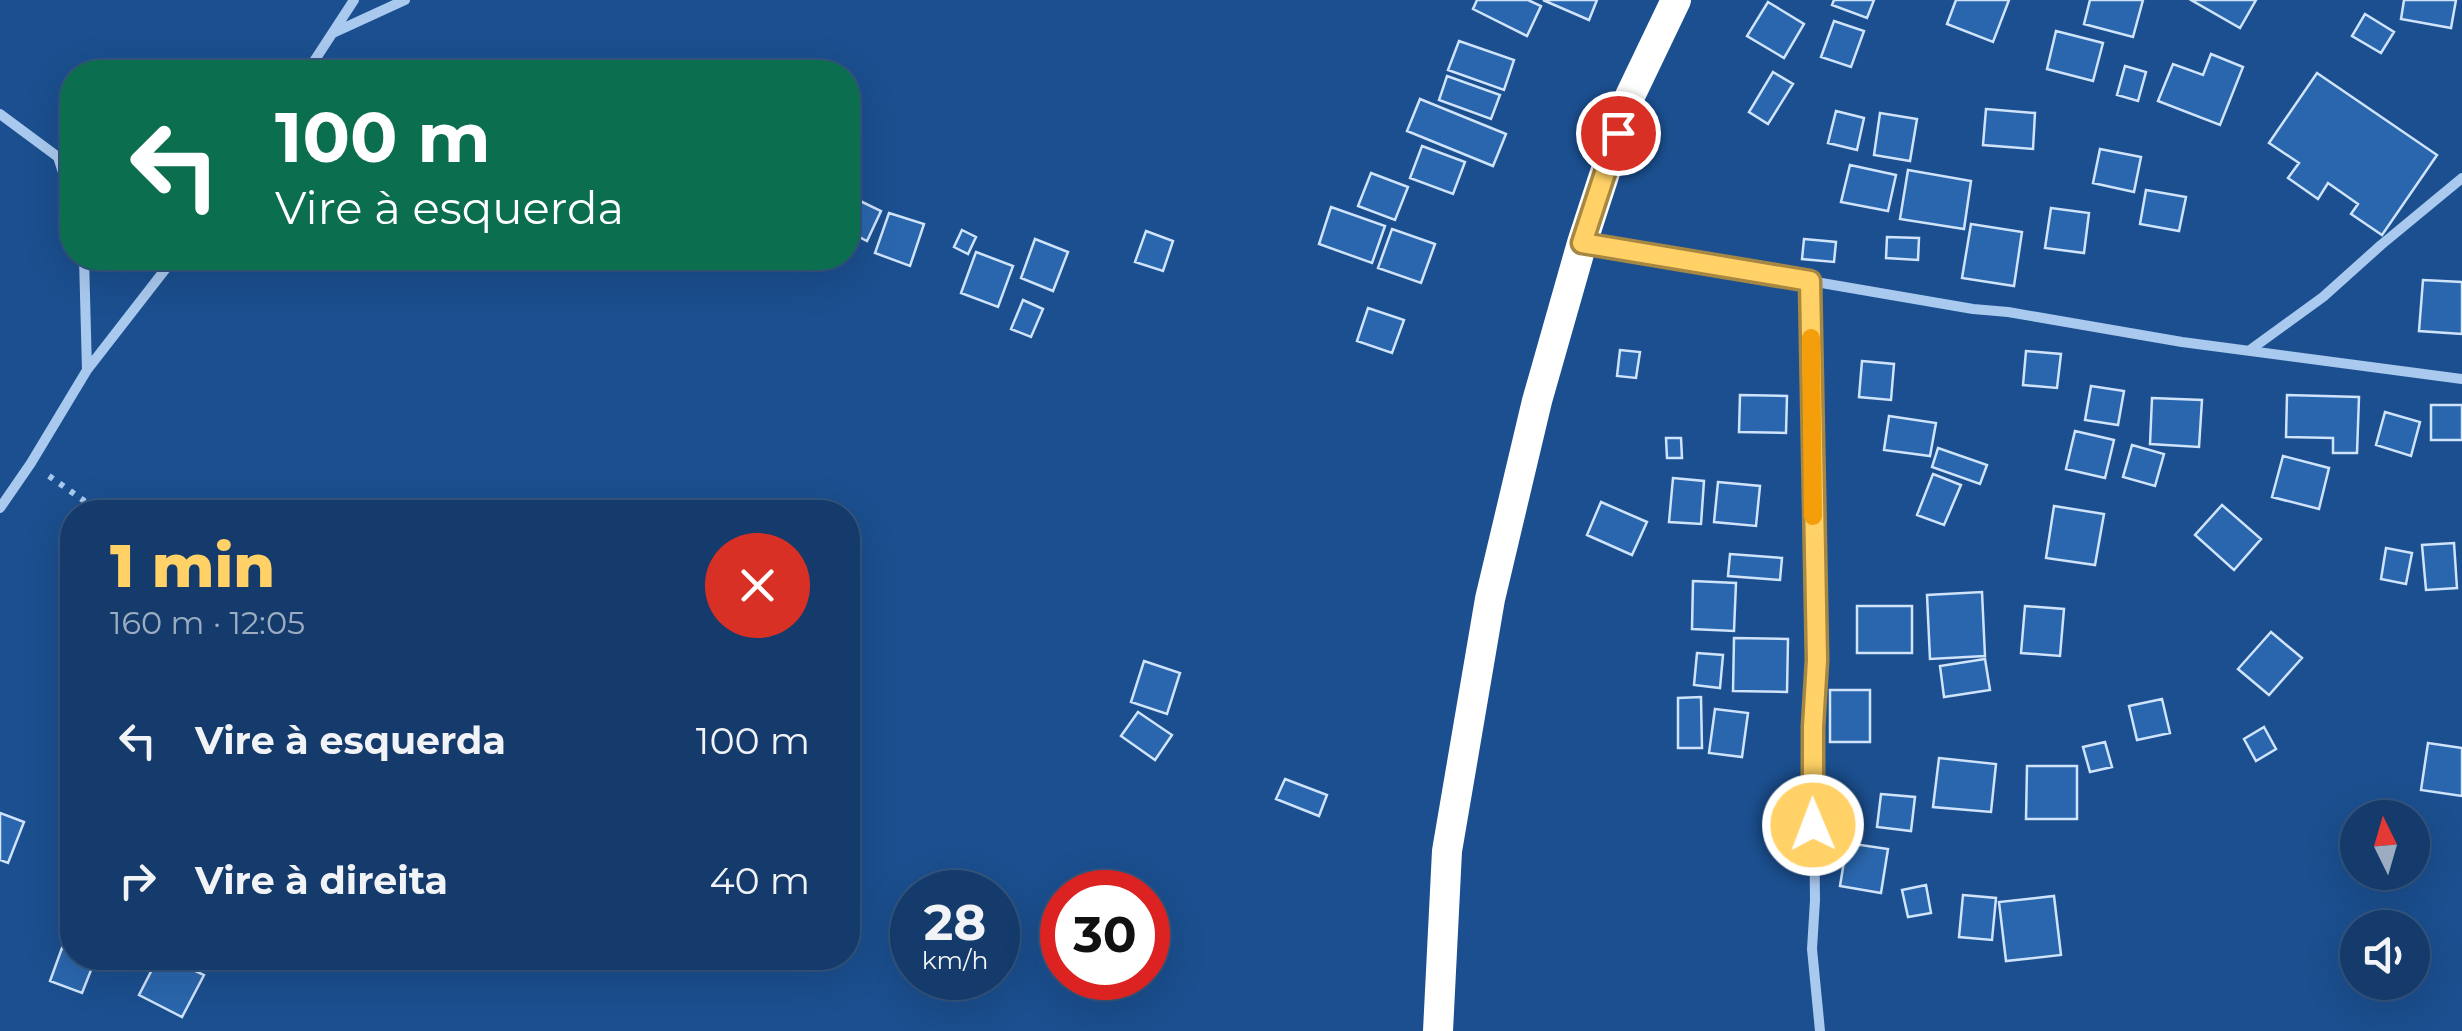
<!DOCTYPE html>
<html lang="pt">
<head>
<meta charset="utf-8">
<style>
  :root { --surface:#143b6b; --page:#214673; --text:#f1f3f6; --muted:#9dadc1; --line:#33557e; --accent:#ffd166 }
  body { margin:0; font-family:Montserrat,sans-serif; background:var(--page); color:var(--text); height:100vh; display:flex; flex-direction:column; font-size:38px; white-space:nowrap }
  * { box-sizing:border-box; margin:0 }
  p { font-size:32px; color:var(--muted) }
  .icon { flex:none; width:55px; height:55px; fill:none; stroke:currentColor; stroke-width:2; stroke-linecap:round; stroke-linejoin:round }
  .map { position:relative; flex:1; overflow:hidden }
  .details { position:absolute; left:60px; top:500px; width:800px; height:470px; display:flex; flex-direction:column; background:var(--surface); border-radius:40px; box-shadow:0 10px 40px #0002,0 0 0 2px var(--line) }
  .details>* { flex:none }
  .guide { position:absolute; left:60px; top:60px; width:800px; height:210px; border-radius:40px; box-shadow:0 10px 40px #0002,0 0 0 2px var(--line); background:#0b6e4f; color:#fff; overflow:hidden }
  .needle { width:65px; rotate:355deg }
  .fabs { position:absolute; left:2340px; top:800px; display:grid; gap:20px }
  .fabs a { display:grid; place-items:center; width:90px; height:90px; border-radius:50%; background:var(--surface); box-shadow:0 10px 40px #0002,0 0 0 2px var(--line); font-size:50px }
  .speed { position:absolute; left:890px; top:870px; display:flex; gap:20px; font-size:50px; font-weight:700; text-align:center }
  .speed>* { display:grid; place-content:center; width:130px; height:130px; border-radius:50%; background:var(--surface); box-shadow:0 10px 40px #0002,0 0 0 2px var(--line); line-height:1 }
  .speed small { font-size:25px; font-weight:400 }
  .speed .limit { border:15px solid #d22; background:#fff; color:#111 }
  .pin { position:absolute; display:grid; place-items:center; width:85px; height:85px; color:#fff; margin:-42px; border:5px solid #fff; border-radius:50%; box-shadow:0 2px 10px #0007 }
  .me { position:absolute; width:110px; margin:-55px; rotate:359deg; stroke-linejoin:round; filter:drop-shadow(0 0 8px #0008) }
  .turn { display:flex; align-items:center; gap:35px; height:210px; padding:0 50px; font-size:45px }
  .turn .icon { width:130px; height:130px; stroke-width:2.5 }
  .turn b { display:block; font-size:70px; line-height:85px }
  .round { display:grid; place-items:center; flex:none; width:105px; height:105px; border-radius:52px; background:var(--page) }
  .overview { display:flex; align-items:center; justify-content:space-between; height:170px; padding:0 50px }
  h1 { font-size:60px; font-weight:800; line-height:75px; color:var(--accent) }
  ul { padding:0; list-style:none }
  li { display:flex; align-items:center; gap:30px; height:140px; padding:0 50px }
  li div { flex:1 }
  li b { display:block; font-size:38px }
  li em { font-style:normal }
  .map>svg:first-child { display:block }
  .building { fill:#2a66ad; stroke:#cfe3fa; stroke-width:2.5 }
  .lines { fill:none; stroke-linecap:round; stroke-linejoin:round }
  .path { stroke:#a9c9ee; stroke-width:6; stroke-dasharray:5 8; stroke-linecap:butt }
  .street { stroke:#a9c9ee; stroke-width:10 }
  .highway { stroke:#fff; stroke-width:30 }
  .route-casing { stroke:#a68842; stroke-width:25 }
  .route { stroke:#ffd166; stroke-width:18 }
  .slow { stroke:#f59e0b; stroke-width:18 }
</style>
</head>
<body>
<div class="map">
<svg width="2462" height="1031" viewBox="0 0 2462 1031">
  <rect width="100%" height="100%" fill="#1b4f8f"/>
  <path class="building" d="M1477,0h51l13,6 -14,30 -54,-27z
    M1543,0h54l-8,20z
    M1834,0h40l-7,18 -35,-13z
    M1956,0h53l-16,42 -46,-18z
    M2090,0h53l-10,37 -49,-13z
    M2191,0h65l-16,28z
    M2404,0h52l-5,28 -50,-9z
    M1768,2l36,22 -20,34 -37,-22z
    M2365,14l29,18 -13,21 -29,-17z
    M1834,21l30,10 -13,36 -30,-10z
    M2056,31l47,12 -10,38 -46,-12z
    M1459,41l55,19 -10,30 -56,-20z
    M2211,54l32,13 -23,58 -62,-24 15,-37 30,11z
    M2125,66l21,6 -8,29 -21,-6z
    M1773,72l20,12 -25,40 -19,-12z
    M2317,73l120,82 -55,80 -31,-21 7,-10 -30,-21 -10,16 -30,-21 11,-15 -30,-20z
    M1447,76l53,19 -9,24 -52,-19z
    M1420,99l86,35 -13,32 -86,-35z
    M1986,109l49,4 -2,36 -50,-4z
    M1836,111l28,7 -7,32 -29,-7z
    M1880,113l37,6 -7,42 -36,-6z
    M1422,146l43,16 -12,32 -43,-16z
    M2100,149l41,8 -7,35 -41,-9z
    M1850,165l46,10 -8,36 -47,-9z
    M1908,170l63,11 -7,48 -64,-10z
    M1371,173l37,14 -13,33 -37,-14z
    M2146,190l40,7 -7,34 -39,-7z
    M852,197l29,14 -14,30 -19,-10v-25z
    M1331,207l54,19 -13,37 -53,-19z
    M2051,208l38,5 -5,40 -39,-5z
    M889,213l35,11 -14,42 -35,-13z
    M1971,224l51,8 -8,54 -52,-8z
    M1392,229l43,15 -14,39 -43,-15z
    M962,230l14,7 -8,17 -14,-7z
    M1146,231l27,10 -10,30 -28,-9z
    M1887,237l32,1 -1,22 -32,-2z
    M1035,239l33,13 -15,39 -32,-13z
    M1804,239l32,3 -2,20 -32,-3z
    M976,252l37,14 -15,41 -37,-14z
    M2423,280l39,2v52l-43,-3z
    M1023,300l20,9 -12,28 -20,-8z
    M1368,308l36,12 -12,33 -35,-12z
    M1620,350l20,2 -4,26 -19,-2z
    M2026,351l35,3 -4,34 -34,-3z
    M1862,361l32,3 -3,36 -32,-3z
    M2091,386l33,5 -6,34 -33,-5z
    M1740,395l47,1 -1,37 -47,-1z
    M2287,395l72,2 -2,56h-24v-15l-47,-1z
    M2152,398l50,2 -3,47 -49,-3z
    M2431,405h31v35h-31z
    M2385,412l35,10 -9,34 -35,-11z
    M1889,416l47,7 -6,33 -46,-6z
    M2075,431l39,9 -9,38 -39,-9z
    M1666,438h15l1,20h-15z
    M2132,445l32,9 -9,32 -32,-9z
    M1938,448l49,17 -7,19 -48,-17z
    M2283,456l46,12 -10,41 -47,-12z
    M1933,474l28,11 -17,40 -27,-10z
    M1673,478l31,3 -3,43 -32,-2z
    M1718,482l42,4 -4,40 -42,-4z
    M1601,502l46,20 -15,33 -45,-20z
    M2222,505l39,34 -27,31 -39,-35z
    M2054,506l50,8 -9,51 -49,-7z
    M2454,543l3,45 -31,2 -4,-45z
    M2386,548l26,5 -6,31 -25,-5z
    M1730,554l52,4 -2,22 -52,-4z
    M1693,581l43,2 -2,48 -42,-2z
    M1982,592l3,64 -55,3 -3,-64z
    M1857,606h55v47h-55z
    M2025,606l39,3 -4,47 -39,-3z
    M2271,632l31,26 -33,37 -31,-26z
    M1734,638l54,1 -1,53 -54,-1z
    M1697,653l26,2 -3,33 -26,-3z
    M1985,659l5,31 -46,7 -4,-31z
    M1144,661l36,12 -13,41 -36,-12z
    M1830,690h40v52h-40z
    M1701,697l1,51h-24v-50z
    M2162,699l8,34 -33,7 -8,-34z
    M1715,709l33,4 -6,44 -33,-4z
    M1138,712l34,23 -17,25 -34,-24z
    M2264,727l12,22 -20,12 -12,-22z
    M2105,742l7,25 -22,5 -7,-25z
    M2428,743l34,5v48l-41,-6z
    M1939,758l57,6 -5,48 -58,-5z
    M2027,766h50v53h-51z
    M1285,779l42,16 -8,21 -43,-17z
    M1881,794l34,3 -4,34 -34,-4z
    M0,813l24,9 -16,41 -8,-3z
    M1847,843l41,6 -7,44 -41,-7z
    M1926,885l5,28 -23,4 -6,-27z
    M1963,895l33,3 -4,42 -33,-3z
    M2054,896l7,59 -55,6 -7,-59z
    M62,948l10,4v6l23,2 -13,33 -32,-12z
    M158,958h10l36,17 -22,42 -43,-22z"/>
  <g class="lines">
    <path class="path" d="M49,476l51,36"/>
    <path class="street" d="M333,33l72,-33
      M307,72l47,-72
      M0,114l58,43 14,43
      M1584,243l226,38
      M84,258l3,112
      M2250,350l73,-53 58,-52 81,-67
      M0,508l31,-45 56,-93 87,-112
      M1820,1031l-8,-82 3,-49 -2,-173 4,-68 -3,-42 -4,-336 163,28 35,3 174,30 280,37"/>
    <path class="highway" d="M1438,1031l9,-180 43,-252 47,-198 45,-158 48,-147 46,-96"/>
  </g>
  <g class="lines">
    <defs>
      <path id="route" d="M1618,133l-36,110 228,38 7,379 -4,67v98"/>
    </defs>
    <use href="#route" class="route-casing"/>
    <use href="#route" class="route"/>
    <path class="slow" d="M1811,338l2,178"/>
  </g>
</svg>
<div class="fabs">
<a><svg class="needle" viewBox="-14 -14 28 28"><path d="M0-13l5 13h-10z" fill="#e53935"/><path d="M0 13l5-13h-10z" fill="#9dadc1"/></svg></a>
<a><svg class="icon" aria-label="sound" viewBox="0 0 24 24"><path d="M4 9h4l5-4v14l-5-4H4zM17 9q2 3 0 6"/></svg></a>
</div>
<div class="speed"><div>28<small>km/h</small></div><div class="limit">30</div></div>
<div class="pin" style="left:1618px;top:133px;background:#d93025"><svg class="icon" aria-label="arrive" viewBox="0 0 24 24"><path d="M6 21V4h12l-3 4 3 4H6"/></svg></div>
<svg class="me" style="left:1813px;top:825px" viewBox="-20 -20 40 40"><circle r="17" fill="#ffd166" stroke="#fff" stroke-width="3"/><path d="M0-11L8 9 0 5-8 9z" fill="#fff"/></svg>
<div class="guide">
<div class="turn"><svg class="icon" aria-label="left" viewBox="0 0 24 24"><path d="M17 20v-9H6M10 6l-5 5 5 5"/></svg><div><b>100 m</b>Vire à esquerda</div></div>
</div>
<section class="details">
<div class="overview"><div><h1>1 min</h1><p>160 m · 12:05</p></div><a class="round" style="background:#d93025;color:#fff"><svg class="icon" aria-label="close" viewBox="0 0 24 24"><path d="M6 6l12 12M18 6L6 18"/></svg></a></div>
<ul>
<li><svg class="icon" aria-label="left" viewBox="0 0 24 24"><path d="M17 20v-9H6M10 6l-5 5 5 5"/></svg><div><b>Vire à esquerda</b></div><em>100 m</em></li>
<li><svg class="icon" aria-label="right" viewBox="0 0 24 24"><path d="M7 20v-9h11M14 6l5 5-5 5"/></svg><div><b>Vire à direita</b></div><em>40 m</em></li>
</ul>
</section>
</div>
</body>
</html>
